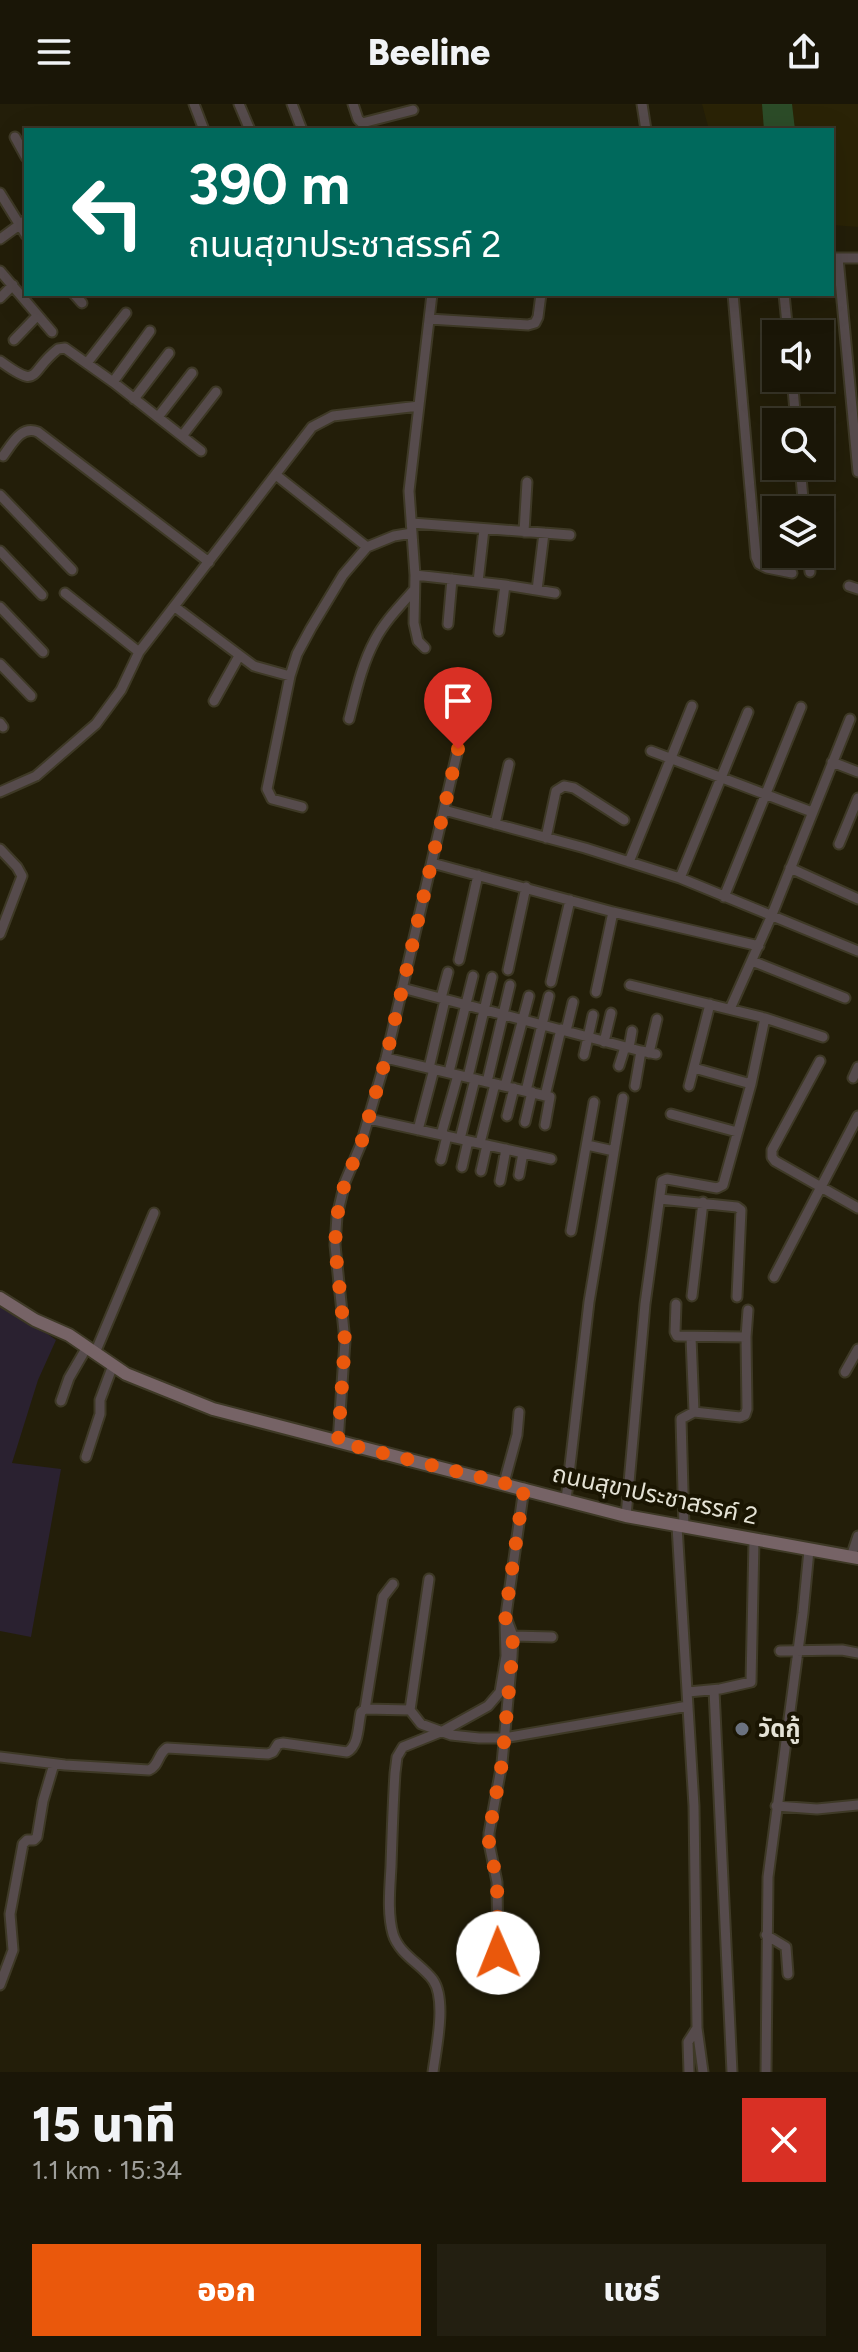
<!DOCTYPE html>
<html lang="th">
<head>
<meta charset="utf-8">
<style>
  :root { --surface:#1a1607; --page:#231f11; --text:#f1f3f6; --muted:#9f9f9b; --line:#383528; --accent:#ea580c }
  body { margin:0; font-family:Figtree,"Noto Sans Thai",sans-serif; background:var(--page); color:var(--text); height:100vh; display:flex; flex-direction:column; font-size:30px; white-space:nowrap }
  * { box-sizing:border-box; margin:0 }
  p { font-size:26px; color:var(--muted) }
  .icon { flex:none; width:44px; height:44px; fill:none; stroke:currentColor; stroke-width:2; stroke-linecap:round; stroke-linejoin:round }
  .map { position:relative; height:1968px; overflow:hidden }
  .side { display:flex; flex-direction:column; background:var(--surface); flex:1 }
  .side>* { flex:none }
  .guide { position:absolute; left:24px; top:24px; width:810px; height:168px; border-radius:0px; box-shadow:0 8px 32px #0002,0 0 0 2px var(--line); background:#00695c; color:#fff; overflow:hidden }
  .fabs { position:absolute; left:762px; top:216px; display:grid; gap:16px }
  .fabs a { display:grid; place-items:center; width:72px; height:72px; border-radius:0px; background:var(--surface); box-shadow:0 8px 32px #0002,0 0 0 2px var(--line); font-size:40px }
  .pin { position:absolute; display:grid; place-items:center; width:68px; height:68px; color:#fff; margin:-82px -34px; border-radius:50% 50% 50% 0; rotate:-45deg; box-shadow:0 0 8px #0007 }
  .pin .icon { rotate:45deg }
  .me { position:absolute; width:88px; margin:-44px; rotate:359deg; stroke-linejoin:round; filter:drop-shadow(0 0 6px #0008) }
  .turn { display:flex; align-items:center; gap:28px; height:168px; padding:0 32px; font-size:36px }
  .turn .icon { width:104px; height:104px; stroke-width:2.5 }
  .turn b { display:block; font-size:56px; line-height:68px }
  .round { display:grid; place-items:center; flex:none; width:84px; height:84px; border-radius:0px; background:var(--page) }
  .head { display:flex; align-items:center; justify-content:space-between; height:136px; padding:0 32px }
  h1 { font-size:48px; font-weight:800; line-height:60px }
  .cta { display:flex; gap:16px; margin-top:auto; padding:16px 32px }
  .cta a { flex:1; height:92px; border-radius:0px; background:var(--accent); color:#fff; font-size:32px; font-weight:800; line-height:92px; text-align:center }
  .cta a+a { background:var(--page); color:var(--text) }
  header { display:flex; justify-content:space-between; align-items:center; height:104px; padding:0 32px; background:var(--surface); font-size:36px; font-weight:800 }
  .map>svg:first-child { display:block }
  .commercial { fill:#2a2130 }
  .built { fill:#2a2306 }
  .green { fill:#2c4c28 }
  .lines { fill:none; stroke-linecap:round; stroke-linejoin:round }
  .street-casing { stroke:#3e3926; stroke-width:13 }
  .secondary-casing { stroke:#3e3926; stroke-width:16 }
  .street { stroke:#564b4c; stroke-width:9 }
  .secondary { stroke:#766366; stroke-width:12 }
  .route { stroke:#ea580c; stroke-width:14; stroke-dasharray:0 25.2 }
  .worship-dot { fill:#6b7280; stroke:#1a1502; stroke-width:3 }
  .labels { text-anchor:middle; stroke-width:8; stroke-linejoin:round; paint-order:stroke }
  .street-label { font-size:24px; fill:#e4e2d5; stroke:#1a1502 }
  .poi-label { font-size:24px; font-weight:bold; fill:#e4e2d5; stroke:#1a1502; text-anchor:start }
</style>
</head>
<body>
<header><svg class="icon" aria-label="menu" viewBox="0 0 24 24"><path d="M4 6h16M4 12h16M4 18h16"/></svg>Beeline<svg class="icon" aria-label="share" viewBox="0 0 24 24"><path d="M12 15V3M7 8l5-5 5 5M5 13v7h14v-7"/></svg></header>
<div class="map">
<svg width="858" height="1968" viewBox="0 0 858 1968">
  <rect width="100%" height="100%" fill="#231e09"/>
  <path class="commercial" d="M0,1196l56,40 -18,40 -26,83 49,6 -30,168 -31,-6z"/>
  <path class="built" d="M702,0h156v123l-26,-2v-95h-123z"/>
  <path class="green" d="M762,0h30l3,26h-31z"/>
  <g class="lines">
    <defs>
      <path id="street" d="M194,0l10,26
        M239,0l11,26
        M292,0l10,26
        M353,0l5,15 4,4 51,-13
        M642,0l4,26
        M15,33l11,20
        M0,89l26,42
        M0,135l26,-19
        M832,154h26
        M838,154l20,214
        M0,167l52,61
        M74,190l8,9
        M733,190l23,263 3,7 8,4 25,5
        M784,190l4,40
        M0,194l13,-13
        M429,215l99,6 7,-2 3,-6 3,-23
        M14,236l23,-24
        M0,257c41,30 28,11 58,-12l7,-1 48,34 88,69
        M87,259l39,-50
        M792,274l4,44
        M113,278l37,-51
        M134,295l35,-46
        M158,313l34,-44
        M182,332l34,-44
        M3,352c9,-12 18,-31 35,-24l171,130
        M800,362l4,44
        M276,371l91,72
        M0,391l72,75
        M412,419l158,12
        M524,428l3,-50
        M0,447l42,44
        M808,450l2,18
        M415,471l90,10 50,8
        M478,478l6,-53
        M849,482l9,3
        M537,486l7,-57
        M65,489l74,59
        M0,503l43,45
        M175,503l79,59 36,10
        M448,520l4,-45
        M499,527l6,-46
        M425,544l-7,-7 -4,-18 1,-48 -6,-84 23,-197
        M0,560l31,32
        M214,597l25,-45
        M349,615c7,-27 13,-55 26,-79 10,-19 25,-34 39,-50
        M0,619l3,4
        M651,647l161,61
        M832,658l26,10
        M0,688l36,-16 60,-52 25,-34 18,-38 173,-225 21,-11 86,-10
        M302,703l-30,-8 -5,-10 23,-113 7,-22 14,-26 32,-53 24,-28 27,-11 18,-3
        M444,706l141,38 95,30 178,73
        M495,720l14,-60
        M546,734l10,-47 8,-5 10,2 50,32
        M839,740l19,-46
        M0,745l17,18 5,9 -22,58
        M629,758l63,-156
        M432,759l181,49 146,34
        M790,764l68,31
        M680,774l68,-166
        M724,793l77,-190
        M459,856l19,-85
        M752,857l93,37
        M508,866l18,-83
        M551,878l19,-82
        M630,881l135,33 58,19
        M402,884l239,63
        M596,888l17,-80
        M441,894l7,-26
        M730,905l41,-92 79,-198
        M566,927l7,-29
        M604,938l7,-29
        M629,944l3,-17
        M649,949l8,-34
        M584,951l9,-40
        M386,954l164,39 -5,28
        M820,957l-48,89v7l3,4 83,47
        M619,962l6,-19
        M429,964l16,-68
        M694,964l57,16
        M449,968l24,-96
        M468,973l24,-100
        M853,974l5,-11
        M487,978l23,-97
        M505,982l24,-90
        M635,982l6,-35 15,3
        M689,982l21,-82
        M526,987l23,-95
        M545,992l16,-67
        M671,1010l66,18
        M507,1012l7,-28
        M369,1015l182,40
        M525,1018l7,-30
        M418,1026l16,-61
        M441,1031l17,-60
        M460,1035l15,-60
        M480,1039l15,-59
        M587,1041l27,6
        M441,1056l6,-24
        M462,1063l6,-26
        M481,1067l6,-26
        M519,1071l4,-22
        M500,1077l6,-32
        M660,1095l77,8 4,3 -4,87
        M571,1127l23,-129
        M774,1173l84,-161
        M692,1192l11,-94
        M676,1200l-1,28 2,4 69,1
        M691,1233l3,75
        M95,1249l59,-140
        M845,1268l13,-23
        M61,1297l8,-23 18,-31
        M338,1338l7,-101 -10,-96 2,-29 8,-34 16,-38 25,-86 72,-309
        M86,1353l14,-43v-14l13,-35
        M504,1379l13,-48 2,-23
        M566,1396l23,-198 34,-204
        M626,1412l19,-212 17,-123 5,-2 50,9 6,-3 28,-101 14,-66
        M677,1422l17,280 3,222 6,44
        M684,1423l-3,-108 13,-7 46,5 5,-2 2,-6 -1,-72 2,-27
        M851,1453l7,-21
        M429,1475l-19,131 11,14 30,11 28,3h25l184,-32
        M513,1532l39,1
        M780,1547l62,-1 16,3
        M714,1586l18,382
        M688,1588l32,-3 31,-7 3,-142
        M365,1605l18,-112 10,-13
        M0,1653l65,8 84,5c10,-4 9,-17 18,-22l101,6 5,-2 5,-8 5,-1 64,9c12,-6 11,-27 14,-40l4,-3 45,1
        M776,1702l41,3 41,-4
        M766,1831l20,12 2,27
        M498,1849l-1,-71 -8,-39v-10l13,-70 10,-106 1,-21 -6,-16
        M0,1881l13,-35 -3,-36 13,-70 4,-4h7l3,-3 6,-36 11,-37
        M433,1968c3,-23 14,-72 0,-92 -12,-16 -34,-26 -40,-46 -6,-21 -3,-47 -2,-68 1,-31 2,-62 4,-93l2,-16 6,-10 40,-16 45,-25 12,-14 6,-36 -1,-34 19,-134
        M689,1968l-1,-30 9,-14
        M766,1968l2,-195 35,-264 6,-63"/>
      <path id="secondary" d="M0,1194l35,22 34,15 57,39 87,35 413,107 232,42"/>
    </defs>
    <use href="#street" class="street-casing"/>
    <use href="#secondary" class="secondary-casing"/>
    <use href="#street" class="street"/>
    <use href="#secondary" class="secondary"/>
  </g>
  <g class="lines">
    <path class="route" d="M458,645l-72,309 -25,86 -16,38 -8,34 -2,29 10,96 -7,101 186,46 -19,129 8,19 -1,21 -10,106 -13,70v10l8,39 1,71"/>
  </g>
  <circle class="worship-dot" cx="742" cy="1625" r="8"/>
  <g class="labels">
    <g class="street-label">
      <text transform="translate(655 1391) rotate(12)" y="8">ถนนสุขาประชาสรรค์ 2</text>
    </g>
    <g class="poi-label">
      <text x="758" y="1633">วัดกู้</text>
    </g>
  </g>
</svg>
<div class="fabs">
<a><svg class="icon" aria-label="sound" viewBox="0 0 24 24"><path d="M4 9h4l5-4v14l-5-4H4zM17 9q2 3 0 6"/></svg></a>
<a><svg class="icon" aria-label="search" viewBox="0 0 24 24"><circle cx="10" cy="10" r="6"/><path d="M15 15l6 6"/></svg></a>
<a><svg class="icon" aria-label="layers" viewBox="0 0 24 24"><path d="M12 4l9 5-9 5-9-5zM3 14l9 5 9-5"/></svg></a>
</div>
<div class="pin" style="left:458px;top:645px;background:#d93025"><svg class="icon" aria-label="arrive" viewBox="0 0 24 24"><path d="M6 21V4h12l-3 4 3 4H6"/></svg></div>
<svg class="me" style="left:498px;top:1849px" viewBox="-20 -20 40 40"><circle r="19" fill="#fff"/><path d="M0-13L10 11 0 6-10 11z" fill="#ea580c"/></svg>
<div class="guide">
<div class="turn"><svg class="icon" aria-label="left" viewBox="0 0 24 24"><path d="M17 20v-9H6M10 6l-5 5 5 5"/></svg><div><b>390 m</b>ถนนสุขาประชาสรรค์ 2</div></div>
</div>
</div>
<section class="side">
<div class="head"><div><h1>15 นาที</h1><p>1.1 km · 15:34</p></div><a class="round" style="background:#d93025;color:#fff"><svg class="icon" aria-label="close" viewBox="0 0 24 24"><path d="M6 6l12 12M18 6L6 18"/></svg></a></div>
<div class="cta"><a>ออก</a><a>แชร์</a></div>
</section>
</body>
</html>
